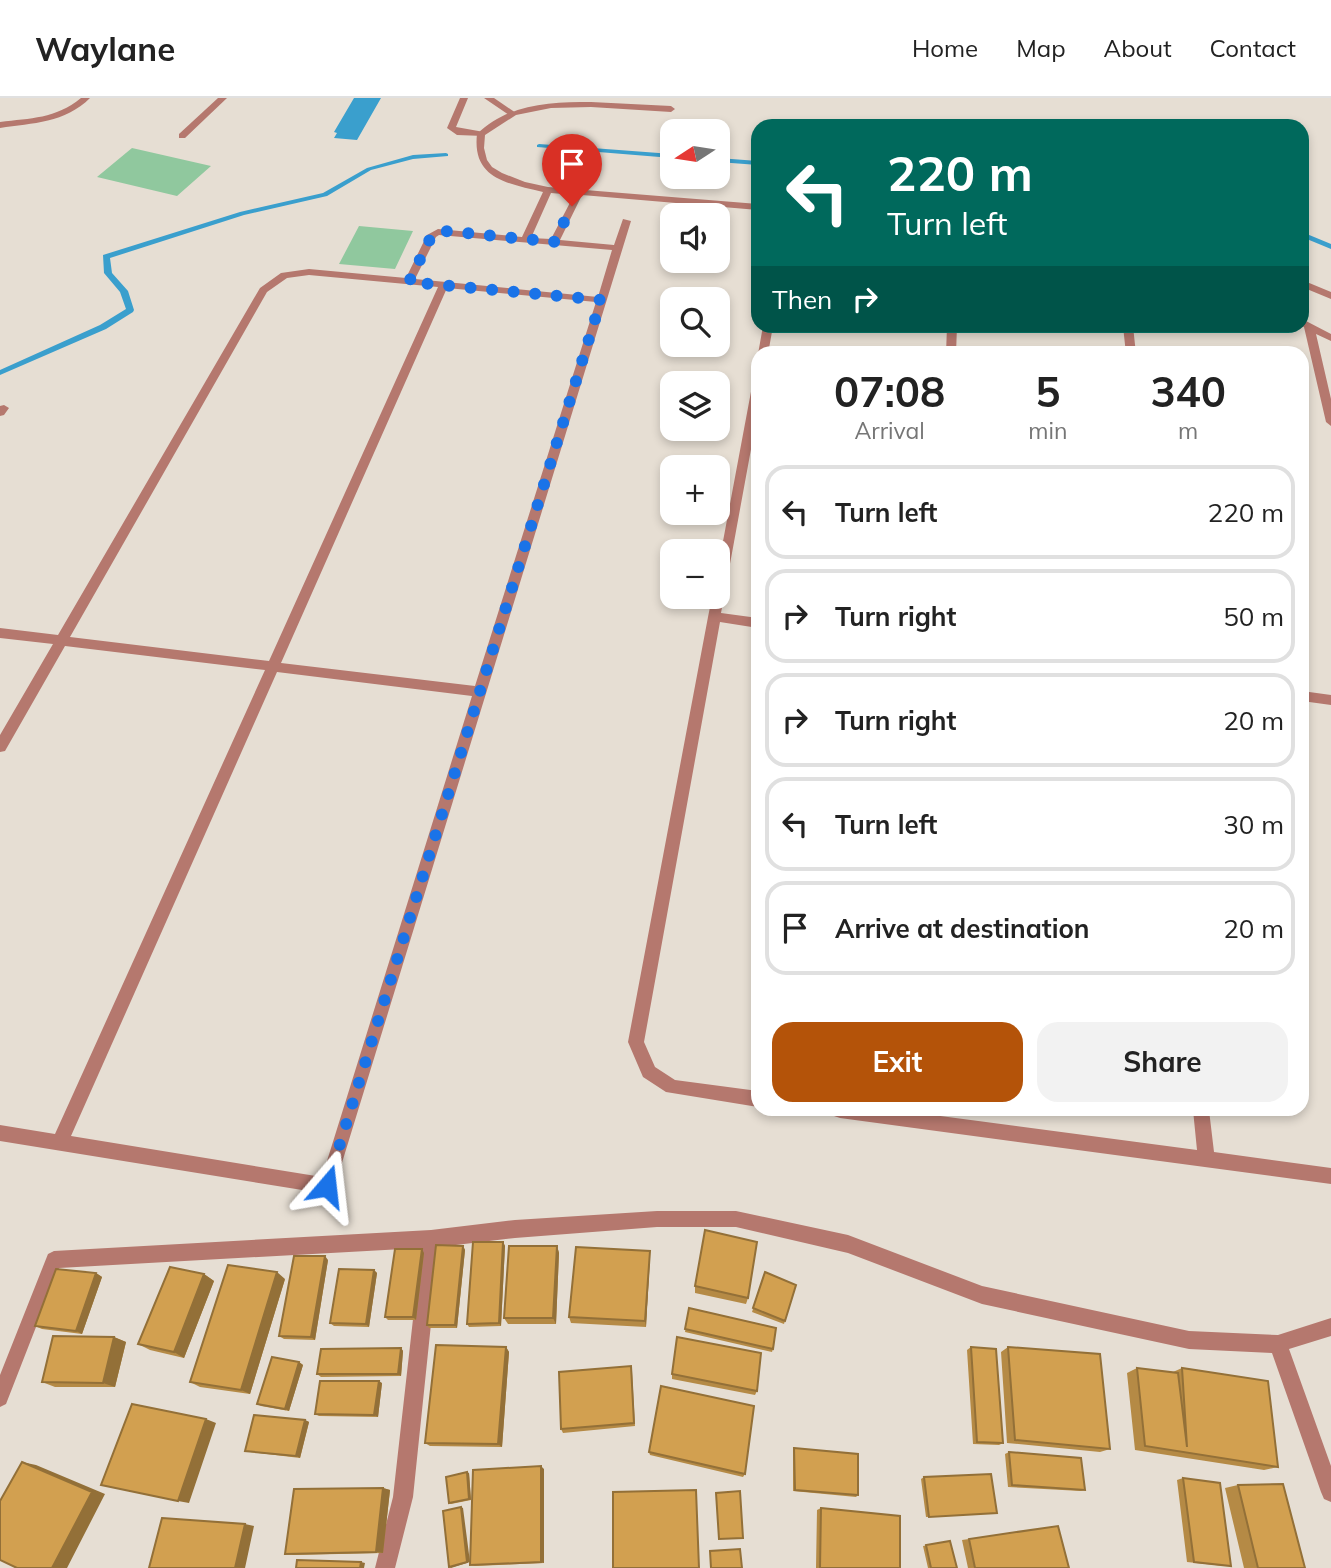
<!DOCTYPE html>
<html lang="en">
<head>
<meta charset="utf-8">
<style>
  :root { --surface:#fff; --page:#f2f2f2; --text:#222; --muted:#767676; --line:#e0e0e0; --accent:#b45309 }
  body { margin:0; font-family:Mulish,sans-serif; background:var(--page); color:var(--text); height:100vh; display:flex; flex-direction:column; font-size:26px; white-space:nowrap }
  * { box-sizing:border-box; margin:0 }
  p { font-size:23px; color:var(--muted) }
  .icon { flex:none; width:38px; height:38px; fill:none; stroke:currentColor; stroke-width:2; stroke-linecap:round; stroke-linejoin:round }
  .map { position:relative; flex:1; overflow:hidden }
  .drawer { position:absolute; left:751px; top:248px; width:558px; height:770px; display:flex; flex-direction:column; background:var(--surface); border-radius:21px; box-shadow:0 4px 10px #0003 }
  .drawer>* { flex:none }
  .top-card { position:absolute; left:751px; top:21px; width:558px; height:214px; border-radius:21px; box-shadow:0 4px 10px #0003; background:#00695c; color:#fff; overflow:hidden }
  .needle { width:46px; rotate:258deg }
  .controls { position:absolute; left:660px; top:21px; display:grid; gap:14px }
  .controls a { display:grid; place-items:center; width:70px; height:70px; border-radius:14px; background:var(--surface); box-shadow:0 4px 10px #0003; font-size:35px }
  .pin { position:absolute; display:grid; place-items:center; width:60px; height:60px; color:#fff; margin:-72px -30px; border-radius:50% 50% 50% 0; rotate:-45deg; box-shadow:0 0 7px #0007 }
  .pin .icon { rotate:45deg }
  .me { position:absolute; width:77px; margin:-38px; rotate:17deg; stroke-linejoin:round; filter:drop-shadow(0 0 5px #0008) }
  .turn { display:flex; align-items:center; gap:24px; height:147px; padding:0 21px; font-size:32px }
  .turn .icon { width:91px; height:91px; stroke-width:2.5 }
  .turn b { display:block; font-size:49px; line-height:60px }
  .then { display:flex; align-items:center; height:66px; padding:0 21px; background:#0003; gap:14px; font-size:26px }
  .eta { display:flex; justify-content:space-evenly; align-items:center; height:119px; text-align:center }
  .eta b { font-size:42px; font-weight:700; line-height:49px }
  .button { display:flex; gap:14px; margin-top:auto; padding:14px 21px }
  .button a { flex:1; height:80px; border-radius:21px; background:var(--accent); color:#fff; font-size:28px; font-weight:700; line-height:80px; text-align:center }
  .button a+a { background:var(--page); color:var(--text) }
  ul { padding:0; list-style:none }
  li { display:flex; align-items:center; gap:21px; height:94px; margin:0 14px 10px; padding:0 7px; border:4px solid var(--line); border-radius:21px }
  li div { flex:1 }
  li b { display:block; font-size:26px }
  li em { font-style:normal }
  header { display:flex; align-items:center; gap:42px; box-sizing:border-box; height:98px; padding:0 35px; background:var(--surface); border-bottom:2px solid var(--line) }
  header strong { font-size:33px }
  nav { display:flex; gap:38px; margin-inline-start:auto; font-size:24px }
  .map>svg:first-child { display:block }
  .green { fill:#90c89e }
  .water { fill:#3a9fcd }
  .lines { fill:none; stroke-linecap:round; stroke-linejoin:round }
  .stream { fill:#3a9fcd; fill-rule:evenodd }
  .lane { fill:#b5786e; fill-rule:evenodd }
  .street { fill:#b5786e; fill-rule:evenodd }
  .wall { fill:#b58a45 }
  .shaded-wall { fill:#937038 }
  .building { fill:#d2a050; stroke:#937038; stroke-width:2 }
  .route { stroke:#1a73e8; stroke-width:12; stroke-dasharray:0 21.6 }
</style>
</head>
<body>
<header>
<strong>Waylane</strong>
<nav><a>Home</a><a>Map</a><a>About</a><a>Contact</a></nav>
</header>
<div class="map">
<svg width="1331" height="1470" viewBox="0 0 1331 1470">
  <rect width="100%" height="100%" fill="#e6ded3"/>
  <path class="green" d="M132,50l79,18 -34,30 -80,-19z
    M359,128l54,5 -18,38 -56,-5z"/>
  <path class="water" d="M354,0h27l-24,42 -23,-2 3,-5 -3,-1z"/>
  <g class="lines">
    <path class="stream" d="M539,46l133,10v4l-135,-11v-2z
      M446,55l2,1v2l-35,3 -42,11 -44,26 -83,19 -134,43 2,15 16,18 6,19 -1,2 -27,17 -106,46v-5l100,-45 26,-16 -6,-17 -16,-19 -1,-18 137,-43 83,-19 44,-25 46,-13z
      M718,60l40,3v4l-40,-3z
      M1302,134l29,12v5l-29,-12z"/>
    <path class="lane" d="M81,0h9c-25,25 -57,25 -90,30v-6c31,-4 55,-3 81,-24z
      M218,0h9l-42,40h-6v-4z
      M460,0h8l-12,29 28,5v4l-27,-1 -10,-7z
      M484,0h10l22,15 -7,2z"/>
    <path class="street" d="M591,4l80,4 4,3 -4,3 -80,-5 -40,1 -35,7 -31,20 -1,13 3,12 5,7 10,6 23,9 23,5 210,17v6l-176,-15 -22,45 54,5 9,-26 8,2 -298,971 -6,2 -327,-53v-16l55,9 210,-464 -200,-24 -60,105 -5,1v-17l53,-91 -53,-6v-10l58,7 202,-347 21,-15 28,-4 97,9 21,-43 11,-6 84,8 21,-45c-36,-9 -71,-13 -66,-58 31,-30 73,-32 114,-32zM551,95l23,2 -23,44 -20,-1zM439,137l173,15 -14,47 -183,-18 21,-42zM309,177l129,12 -169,374 -199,-24 197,-345 20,-14zM447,190l149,14 -121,384 -194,-23zM277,574l195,24 -150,481 -251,-41z
      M1302,182l29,12v7l-29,-12z
      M1306,223l25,13v7l-15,-7 15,65v27l-5,-4 -22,-95 -2,-1v-4z
      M763,228h10l-5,28h-10z
      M947,228h10l-1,28h-10z
      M1123,228h10l3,28h-10z
      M758,280v33l-37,202 37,5v10l-38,-6 -76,420 11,25 20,13 83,11v16l-92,-15 -23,-15 -15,-35 80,-425 4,-20h6v-29l35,-187z
      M4,307l5,3 -5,7 -4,1v-10z
      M1302,593l29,4v10l-29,-4z
      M832,1012h63l302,40 -4,-40h16l5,42 117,16v16l-491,-66 -6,-2z
      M657,1113h79l112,24 134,51 207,45 89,4 53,-17v18l-42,13 42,117v36l-7,-3 -3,-7 -49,-139 -83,-4 -207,-45 -134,-51 -112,-26h-79l-142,11 -76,9 -26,250 -18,71h-20l18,-71 28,-249 -362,20 -53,136 -6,3v-32l48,-121 6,-3 377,-21 84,-10z"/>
  </g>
  <path class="wall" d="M503,1144l2,4 -4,80 -32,1 -2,-3z
    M463,1148l2,4 -8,78h-28l-2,-3z
    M557,1148l2,7 -3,71h-48l-4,-6z
    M650,1153l-4,76 -75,-4 -2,-6z
    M424,1155l-8,67h-28l-3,-3z
    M328,1162l-13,80 -31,-1 -5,-3z
    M374,1172l3,3 -8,54 -35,-1 -4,-3z
    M765,1174l31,13 -12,39 -32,-12z
    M96,1175l6,4 -20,57 -40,-5 -7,-3z
    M204,1176l10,7 -30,77 -34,-8 -12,-6z
    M285,1181l-35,115 -50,-7 -10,-5z
    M695,1188l53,12 -2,6 -51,-11z
    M689,1210l84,41 -1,3 -87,-20z
    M114,1239l12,5 -11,45h-60l-13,-5z
    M506,1249l3,5 -7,95 -72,-1 -5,-3z
    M971,1249l32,96 -4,2 -26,-1 -6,-94z
    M1008,1249l102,102 -10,3 -93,-9 -6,-91z
    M401,1250l2,3 -2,25 -80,1 -4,-3z
    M299,1264l4,3 -14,46 -28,-5 -4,-2z
    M1137,1270l36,4 9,-4 96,99 -14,3 -129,-20 -8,-77z
    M632,1273l3,55 -72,7 -2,-4z
    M672,1276l85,17 -2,4 -83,-16z
    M382,1285l-4,34 -59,-1 -4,-2z
    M305,1322l4,2 -9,36 -50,-6 -5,-1z
    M794,1350l64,47 -2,2 -63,-6v-41z
    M649,1354l96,22 -2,3 -93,-22z
    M1009,1354l76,38 -4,1 -73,-4 -3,-33z
    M544,1371v94l-69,3 -5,-1z
    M469,1375l2,27 -20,4 -2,-1z
    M924,1379l73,36 -71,4 -5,-38z
    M1183,1380l48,88h-7l-37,-4 -10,-82z
    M1238,1387l67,83h-61l-19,-80z
    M383,1390l7,2 -7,63 -89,2 -9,-1z
    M821,1410l79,60h-84l1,-58z
    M1058,1428l11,42h-101l-6,-28z
    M950,1443l7,27h-29l-5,-22z"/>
  <path class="shaded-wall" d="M503,1144l2,4 -4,80 -2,-3z
    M463,1148l2,4 -8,78 -2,-3z
    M557,1148l2,7 -3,71 -3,-6z
    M422,1151l2,4 -8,67 -3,-3z
    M650,1153v7l-4,69 -1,-6z
    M325,1158l3,4 -13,80 -4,-3z
    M374,1172l3,3 -8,54 -3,-3z
    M277,1174l8,7 -35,115 -9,-4z
    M96,1175l6,4 -20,57 -6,-3z
    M204,1176l10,7 -30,77 -10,-6z
    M114,1239l12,5 -11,45 -12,-4z
    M506,1249l3,5 -7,95 -4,-3z
    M401,1250l2,3 -2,25 -3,-2z
    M299,1264l4,3 -14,46 -4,-2z
    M379,1283l3,2 -4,34 -4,-2z
    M206,1321l10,4 -27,80 -11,-2z
    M305,1322l4,2 -9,36 -4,-2z
    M22,1364l14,3 69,29 -38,74h-15z
    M541,1368l3,3v94l-3,-1z
    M467,1374l2,1 2,27 -2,-1z
    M383,1390l7,2 -7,63 -7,-1z
    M461,1409l2,1 7,54 -19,6 -2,-1z
    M245,1426l9,2 -9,42h-10z
    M361,1464l4,1 -1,5h-4z"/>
  <path class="building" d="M705,1132l52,12 -9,56 -53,-12z
    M473,1144h30l-4,81 -32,1z
    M436,1147l27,1 -8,79h-28z
    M509,1148h48l-4,72h-49z
    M576,1149l74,4 -5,70 -76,-4z
    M395,1151h27l-9,68h-28z
    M294,1158h31l-14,81 -32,-1z
    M228,1167l49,7 -36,118 -51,-8z
    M170,1169l34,7 -30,78 -36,-8z
    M56,1171l40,4 -20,58 -41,-5z
    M339,1171l35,1 -8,54 -36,-1z
    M765,1174l31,13 -11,36 -32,-13z
    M689,1210l87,20 -3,21 -88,-20z
    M53,1238l61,1 -11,46 -61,-1z
    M677,1239l84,16 -4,38 -85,-17z
    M436,1247l70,2 -8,97 -73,-1z
    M971,1249l25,2 7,94 -26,-1z
    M1008,1249l92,7 10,95 -95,-9z
    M401,1250l-3,26h-81l4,-25z
    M272,1259l27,5 -14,47 -28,-5z
    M631,1268l3,57 -73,6 -2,-57z
    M1137,1270l41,5 9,74 -5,-79 86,13 10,86 -133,-21z
    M320,1283h59l-5,34 -59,-1z
    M661,1288l93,20 -9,68 -96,-22z
    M132,1306l74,15 -28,82 -77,-16z
    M254,1317l51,5 -9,36 -51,-5z
    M794,1350l64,6v41l-63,-5z
    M1009,1354l72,6 4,32 -73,-5z
    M22,1364l70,30 -40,76h-35l-17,-8v-59z
    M541,1368v96l-71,3 3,-95z
    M467,1374l2,27 -20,4 -3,-26z
    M991,1376l6,39 -68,4 -5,-40z
    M1183,1380l37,5 11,83 -37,-4z
    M1283,1386l22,84h-47l-20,-83z
    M383,1390l-7,64 -91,2 9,-65z
    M696,1392l3,78h-86v-76z
    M740,1393l3,47 -24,1 -3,-46z
    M461,1409l6,55 -18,5 -6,-56z
    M821,1410l79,8v52h-80z
    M162,1420l83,6 -10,44h-86z
    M1058,1428l11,42h-94l-6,-29z
    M950,1443l7,27h-26l-5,-23z
    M740,1451l2,19h-31l-1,-17z
    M297,1462l64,2 -1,6h-64z"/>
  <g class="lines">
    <path class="route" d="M327,1088l274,-886 -192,-18 23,-47 13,-4 109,11 18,-36"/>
  </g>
</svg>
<div class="controls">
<a><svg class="needle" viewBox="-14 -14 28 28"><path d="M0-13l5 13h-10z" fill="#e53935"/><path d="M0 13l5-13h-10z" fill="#767676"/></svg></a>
<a><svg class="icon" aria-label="sound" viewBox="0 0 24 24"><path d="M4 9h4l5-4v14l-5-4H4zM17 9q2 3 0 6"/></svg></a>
<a><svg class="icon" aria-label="search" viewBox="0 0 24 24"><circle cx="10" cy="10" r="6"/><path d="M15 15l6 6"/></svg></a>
<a><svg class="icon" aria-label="layers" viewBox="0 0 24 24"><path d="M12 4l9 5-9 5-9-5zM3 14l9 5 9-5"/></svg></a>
<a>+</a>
<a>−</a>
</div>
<div class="pin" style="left:572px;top:108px;background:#d93025"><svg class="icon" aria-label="arrive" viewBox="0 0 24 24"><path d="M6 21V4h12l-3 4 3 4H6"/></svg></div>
<svg class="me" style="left:327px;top:1088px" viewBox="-20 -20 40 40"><path d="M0-17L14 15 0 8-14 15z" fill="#1a73e8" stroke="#fff" stroke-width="4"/></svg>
<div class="top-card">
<div class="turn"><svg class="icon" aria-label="left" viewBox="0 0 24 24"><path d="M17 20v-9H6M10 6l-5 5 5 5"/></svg><div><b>220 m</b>Turn left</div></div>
<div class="then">Then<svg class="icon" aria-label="right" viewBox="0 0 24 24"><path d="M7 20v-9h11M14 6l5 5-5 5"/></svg></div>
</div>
<section class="drawer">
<div class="eta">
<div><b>07:08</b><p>Arrival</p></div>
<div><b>5</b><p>min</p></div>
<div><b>340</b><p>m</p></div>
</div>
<ul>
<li><svg class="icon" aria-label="left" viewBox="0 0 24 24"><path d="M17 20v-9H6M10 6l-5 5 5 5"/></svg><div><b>Turn left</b></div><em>220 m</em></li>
<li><svg class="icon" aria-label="right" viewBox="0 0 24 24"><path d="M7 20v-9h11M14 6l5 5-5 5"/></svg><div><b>Turn right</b></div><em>50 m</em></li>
<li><svg class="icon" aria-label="right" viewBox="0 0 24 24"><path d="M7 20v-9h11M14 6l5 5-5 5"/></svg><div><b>Turn right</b></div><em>20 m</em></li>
<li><svg class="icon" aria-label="left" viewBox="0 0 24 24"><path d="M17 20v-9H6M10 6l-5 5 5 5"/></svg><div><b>Turn left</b></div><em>30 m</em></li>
<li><svg class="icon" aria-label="arrive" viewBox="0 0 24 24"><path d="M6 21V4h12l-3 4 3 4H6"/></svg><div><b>Arrive at destination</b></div><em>20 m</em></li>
</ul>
<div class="button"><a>Exit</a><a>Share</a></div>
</section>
</div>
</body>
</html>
